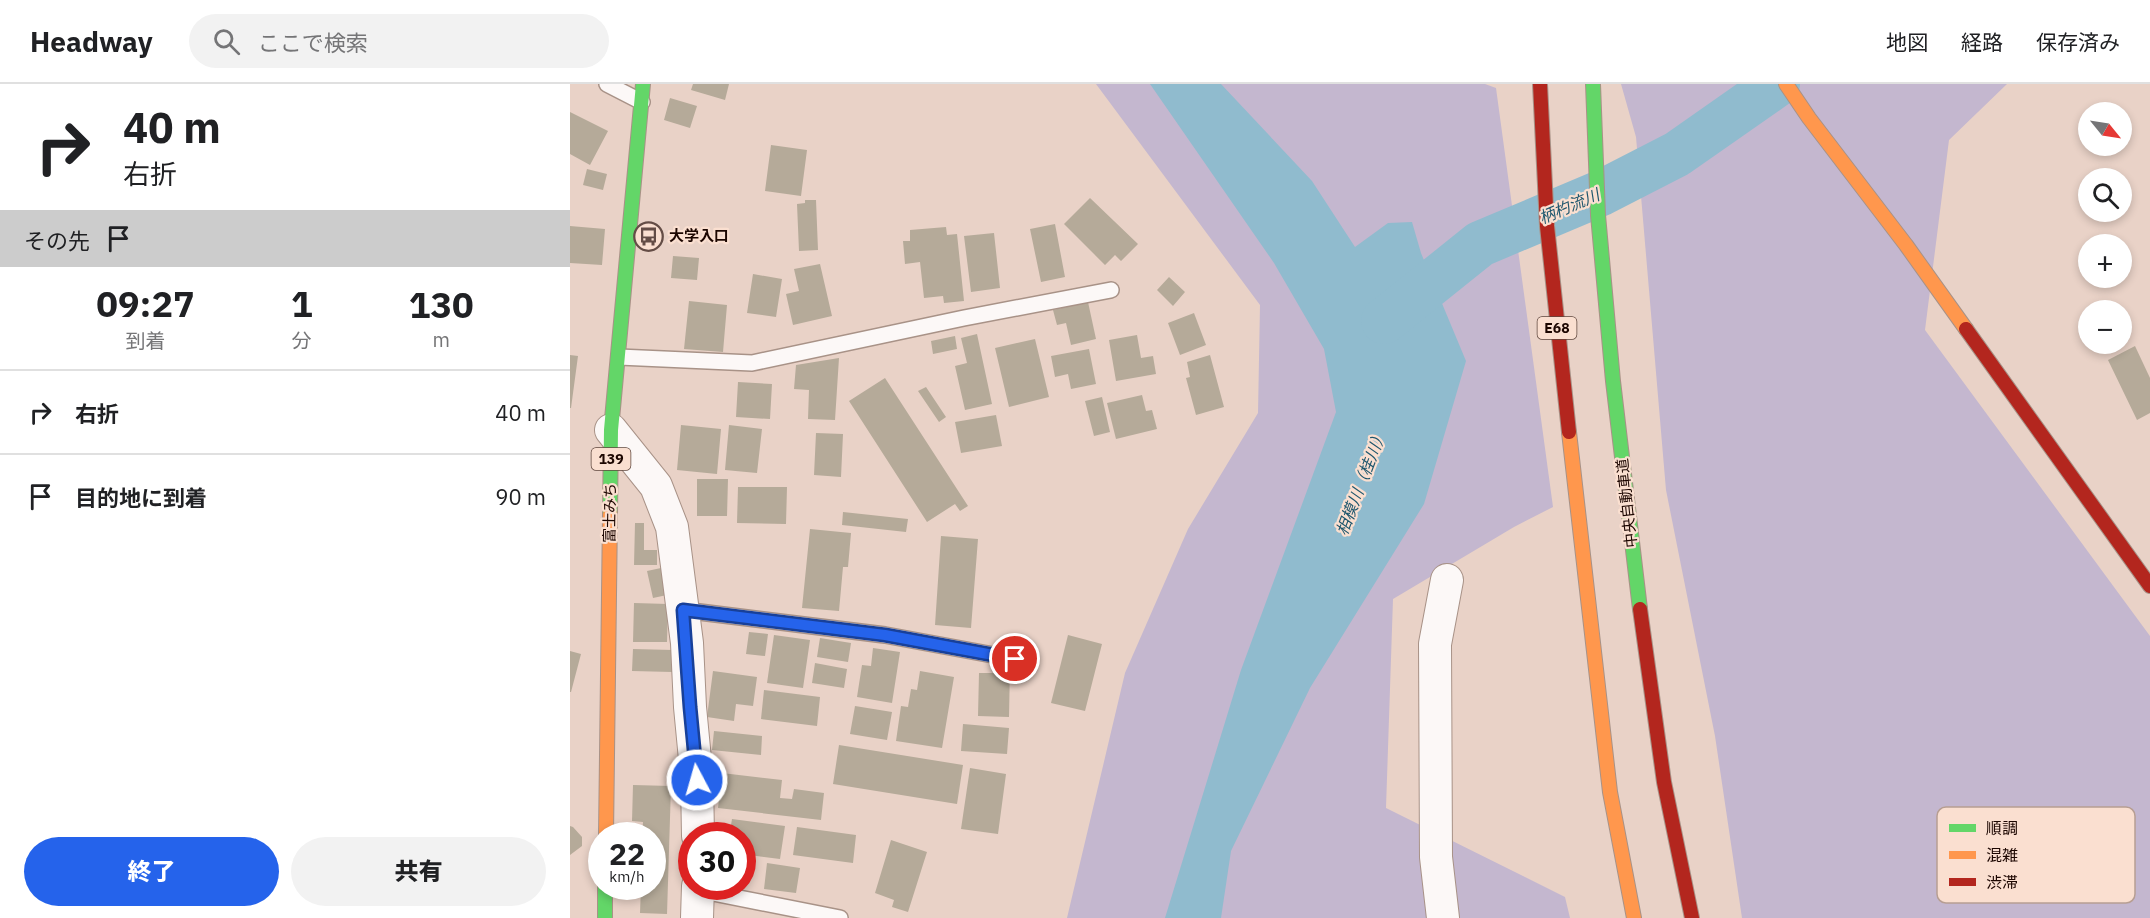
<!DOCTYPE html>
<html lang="ja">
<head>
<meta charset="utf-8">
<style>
  :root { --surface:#fff; --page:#f2f2f2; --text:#202124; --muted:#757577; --line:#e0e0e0; --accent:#2563eb }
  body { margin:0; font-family:"IBM Plex Sans","Noto Sans JP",sans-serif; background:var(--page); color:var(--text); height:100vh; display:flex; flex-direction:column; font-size:22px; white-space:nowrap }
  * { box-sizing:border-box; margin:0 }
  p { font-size:20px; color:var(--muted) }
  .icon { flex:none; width:33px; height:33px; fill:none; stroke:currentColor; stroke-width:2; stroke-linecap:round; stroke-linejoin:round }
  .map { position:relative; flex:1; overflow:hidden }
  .side { display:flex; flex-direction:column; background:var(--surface); width:570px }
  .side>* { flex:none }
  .top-card { background:#fff; color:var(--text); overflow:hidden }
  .needle { width:39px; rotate:120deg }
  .tools { position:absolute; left:1508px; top:18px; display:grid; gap:12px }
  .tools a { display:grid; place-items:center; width:54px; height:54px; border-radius:50%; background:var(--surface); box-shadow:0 3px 9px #0003; font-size:30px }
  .speed { position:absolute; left:18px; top:738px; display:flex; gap:12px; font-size:30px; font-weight:700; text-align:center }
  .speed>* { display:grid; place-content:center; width:78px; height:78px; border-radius:50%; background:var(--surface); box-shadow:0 3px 9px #0003; line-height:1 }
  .speed small { font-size:15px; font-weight:400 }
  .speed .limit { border:9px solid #d22; background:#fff; color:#111 }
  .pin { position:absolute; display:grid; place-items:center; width:51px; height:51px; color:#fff; margin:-26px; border:3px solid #fff; border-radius:50%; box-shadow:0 2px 6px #0007 }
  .me { position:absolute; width:66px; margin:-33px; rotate:354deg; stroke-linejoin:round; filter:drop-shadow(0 0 4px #0008) }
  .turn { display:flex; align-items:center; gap:21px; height:126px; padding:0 24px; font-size:27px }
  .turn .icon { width:78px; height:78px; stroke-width:2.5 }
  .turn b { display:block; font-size:42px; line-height:51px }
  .then { display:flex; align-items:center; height:57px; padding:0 24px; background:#0003; gap:12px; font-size:22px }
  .eta { display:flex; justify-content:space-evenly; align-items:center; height:102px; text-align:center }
  .eta b { font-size:36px; font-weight:800; line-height:42px }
  .cta { display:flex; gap:12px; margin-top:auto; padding:12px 24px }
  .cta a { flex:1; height:69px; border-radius:36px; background:var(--accent); color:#fff; font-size:24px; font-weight:800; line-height:69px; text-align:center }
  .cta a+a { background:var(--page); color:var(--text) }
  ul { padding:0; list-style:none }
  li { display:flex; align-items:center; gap:18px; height:84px; padding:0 24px; border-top:2px solid var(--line) }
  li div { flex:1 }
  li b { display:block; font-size:22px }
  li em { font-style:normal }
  header { display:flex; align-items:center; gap:36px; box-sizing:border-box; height:84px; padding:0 30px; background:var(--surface); border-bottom:2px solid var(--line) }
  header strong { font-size:28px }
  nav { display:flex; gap:33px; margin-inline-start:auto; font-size:21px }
  .search { width:420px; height:54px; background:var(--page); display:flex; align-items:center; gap:15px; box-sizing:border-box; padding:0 21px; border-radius:33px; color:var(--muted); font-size:22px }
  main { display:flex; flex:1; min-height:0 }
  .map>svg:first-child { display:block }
  .green { fill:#c4b7cf }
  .water { fill:#90bbce }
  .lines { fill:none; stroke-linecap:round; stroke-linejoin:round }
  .river { stroke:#90bbce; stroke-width:46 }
  .building { fill:#b5aa99 }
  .lane-casing { stroke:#a89287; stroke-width:18 }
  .street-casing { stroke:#a89287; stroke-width:34 }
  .fast-casing { stroke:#a89287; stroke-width:16 }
  .slow-casing { stroke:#a89287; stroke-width:16 }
  .jam-casing { stroke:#a89287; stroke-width:16 }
  .lane { stroke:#fcf8f7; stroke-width:15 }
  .street { stroke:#fcf8f7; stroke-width:32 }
  .fast { stroke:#63d668; stroke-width:14 }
  .slow { stroke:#ff974d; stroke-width:14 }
  .jam { stroke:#b3261e; stroke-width:14 }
  .route-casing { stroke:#184099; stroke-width:15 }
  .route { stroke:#2563eb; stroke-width:10 }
  .labels { text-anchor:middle; stroke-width:4.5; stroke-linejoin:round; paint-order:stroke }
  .shield { fill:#fadfd0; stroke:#5f473e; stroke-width:1.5 }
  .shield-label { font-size:14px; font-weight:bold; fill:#1c0600 }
  .poi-label { font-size:15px; font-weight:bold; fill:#1c0600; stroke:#fadfd0; text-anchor:start }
  .street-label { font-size:15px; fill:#1c0600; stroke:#fadfd0 }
  .water-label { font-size:16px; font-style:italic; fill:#1e566d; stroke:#fadfd0 }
  .key { fill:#fadfd0; stroke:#b79e92; stroke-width:1.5 }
  .key-label { font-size:16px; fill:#1c0600 }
</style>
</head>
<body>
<header>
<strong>Headway</strong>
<div class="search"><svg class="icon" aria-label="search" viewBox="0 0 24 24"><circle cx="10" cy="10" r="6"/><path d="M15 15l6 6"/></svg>ここで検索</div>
<nav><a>地図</a><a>経路</a><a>保存済み</a></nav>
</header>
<main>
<section class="side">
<div class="top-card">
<div class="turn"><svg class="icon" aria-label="right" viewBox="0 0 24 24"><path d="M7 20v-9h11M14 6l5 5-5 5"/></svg><div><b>40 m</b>右折</div></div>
<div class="then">その先<svg class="icon" aria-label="arrive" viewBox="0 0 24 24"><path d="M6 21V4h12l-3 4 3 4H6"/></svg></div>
</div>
<div class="eta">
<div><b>09:27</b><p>到着</p></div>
<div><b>1</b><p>分</p></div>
<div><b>130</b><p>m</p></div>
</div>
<ul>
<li><svg class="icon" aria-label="right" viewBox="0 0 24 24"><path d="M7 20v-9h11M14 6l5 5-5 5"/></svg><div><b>右折</b></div><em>40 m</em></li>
<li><svg class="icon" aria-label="arrive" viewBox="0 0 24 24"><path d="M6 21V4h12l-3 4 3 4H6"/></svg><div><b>目的地に到着</b></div><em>90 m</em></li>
</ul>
<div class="cta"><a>終了</a><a>共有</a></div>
</section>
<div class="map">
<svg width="1580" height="834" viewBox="0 0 1580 834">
  <rect width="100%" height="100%" fill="#e9d2c7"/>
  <path class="green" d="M526,0h389l11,4 57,419 -39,20 -121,72 -7,209 179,89 5,21h-503l58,-245 63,-144 70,-116 2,-108z
    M1051,0h386l-58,56 -24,190 225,306v282h-408l-27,-182 -49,-246 -30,-353z"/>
  <path class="water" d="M580,0h71l91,97 43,66 33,-24 24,-1 9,31 45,108 -42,143 -114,184 -79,163 -10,67h-56l76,-248 95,-258 -12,-63 -50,-86z"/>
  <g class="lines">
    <path class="river" d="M814,237l96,-77 121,-51 76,-39 100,-70"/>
  </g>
  <path class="building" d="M123,0h36l-4,16 -34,-10z
    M100,14l27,8 -7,22 -26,-8z
    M0,28l38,19 -18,34 -20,-11z
    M201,61l36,5 -6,46 -36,-5z
    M17,85l20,5 -4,16 -20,-5z
    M520,114l48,46 -17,17 -6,-6 -10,10 -41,-41z
    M235,116h11l2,50 -19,1 -2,-47 8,-1z
    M485,140l10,53 -24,5 -11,-53z
    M0,142l35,3 -3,36 -32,-2z
    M376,143l1,8 10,-1 7,67 -20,2 -1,-7 -19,2 -4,-36 -15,2 -2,-23h7v-11z
    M424,149l6,55 -29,4 -7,-56z
    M103,172l26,2 -2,22 -26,-2z
    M250,180l12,52 -39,9 -7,-31 13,-3 -5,-22z
    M183,190l29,5 -6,38 -29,-4z
    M599,193l16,15 -12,14 -16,-16z
    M119,217l38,4 -4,47 -39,-3z
    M518,218l8,37 -25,6 -5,-22 -9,2 -4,-15z
    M624,229l12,32 -26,10 -12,-32z
    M407,250l15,70 -27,6 -10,-44 12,-3 -6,-25z
    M567,251l4,23 12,-2 3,18 -40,7 -7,-41z
    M385,252l2,13 -24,5 -2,-13z
    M465,255l14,58 -40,10 -14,-59z
    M1565,262l15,32v35l-13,7 -29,-60z
    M519,265l7,35 -25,5 -3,-15 -13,3 -4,-21z
    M0,271l8,1 -7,52h-1z
    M640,271l14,52 -28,8 -10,-37 4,-1 -3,-15z
    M269,274l-4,62 -27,-1 1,-29 -15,-1 2,-24z
    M315,294l83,128 -8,5 -5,-7 -28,18 -78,-121z
    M168,298l34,2 -2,35 -34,-2z
    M356,303l20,30 -7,5 -21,-31z
    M572,311l4,16 6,-1 5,19 -41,10 -9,-36z
    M532,313l8,35 -16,4 -9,-35z
    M426,331l6,31 -41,7 -6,-31z
    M111,341l40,4 -4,45 -40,-4z
    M159,341l33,4 -5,44 -32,-3z
    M246,349l27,1 -2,43 -27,-2z
    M127,395h31l-1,37h-30z
    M168,403h49l-1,37 -49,-1z
    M273,428l65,7 -2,13 -64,-7z
    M65,439h9v27h13v15h-23z
    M240,445l41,4 -3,34h-5l-4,44 -37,-3z
    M371,452l37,3 -7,89 -36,-3z
    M91,484l6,27 -14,3 -6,-27z
    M64,519l34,1 -1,38h-34z
    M179,548l19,2 -3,22 -19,-2z
    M204,551l36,5 -7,48 -36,-5z
    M498,551l34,9 -17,67 -34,-8z
    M250,554l31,5 -3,19 -31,-5z
    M303,564l27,4 -8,51 -35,-6 5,-32 9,1z
    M63,565l40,1 -1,22 -40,-1z
    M0,567l11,3 -10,38h-1z
    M245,579l32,6 -3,19 -32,-5z
    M428,582h12l-1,51 -31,-1 1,-43h19z
    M143,587l44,6 -4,29 -17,-2 -2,17 -27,-4z
    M350,587l34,6 -12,71 -46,-7 5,-35 7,1 3,-18 6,1z
    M194,606l56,7 -3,29 -56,-7z
    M285,622l37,6 -5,28 -37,-6z
    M393,640l46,4 -2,26 -46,-3z
    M144,647l48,5 -1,19 -49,-5z
    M269,661l124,20 -6,39 -124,-20z
    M400,684l36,6 -8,60 -37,-5z
    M152,689l60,7 -2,18 12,1 2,-10 30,4 -3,27 -103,-12z
    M63,701l38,1 -4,128 -27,-1 1,-27h11v-50h-10l1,-14 -11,-1z
    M162,735l53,7 -5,33 -38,-5v-18h-28l2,-12 15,1z
    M0,742l3,1 9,10v9l-12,9z
    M227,743l59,8 -3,28 -60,-8z
    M321,756l36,12 -19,60 -16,-5 2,-7 -19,-7z
    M197,779l33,5 -4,25 -32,-4z"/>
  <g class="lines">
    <defs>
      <path id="lane" d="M37,0l35,18
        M49,273l133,6 212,-45 147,-28
        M113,526l202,25 130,24
        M128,806l142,28"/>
      <path id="street" d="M41,346l45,56 16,41 15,116 3,64 7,73 1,56
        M127,834l1,-32
        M873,834l-7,-61 -1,-213 12,-64"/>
      <path id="fast" d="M1023,0l5,131 15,166 27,228
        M40,430l1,-84 32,-346
        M35,802v32"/>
      <path id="slow" d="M1216,0l23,34 97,127 60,84
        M999,348l41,360 24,126
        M36,752l4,-322"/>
      <path id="jam" d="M970,0l7,142 22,206
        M1396,245l184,257
        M1070,525l24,173 28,136"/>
    </defs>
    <use href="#lane" class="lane-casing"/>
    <use href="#street" class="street-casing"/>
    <use href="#fast" class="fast-casing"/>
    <use href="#slow" class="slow-casing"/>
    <use href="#jam" class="jam-casing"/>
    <use href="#lane" class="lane"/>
    <use href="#street" class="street"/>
    <use href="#fast" class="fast"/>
    <use href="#slow" class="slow"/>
    <use href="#jam" class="jam"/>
  </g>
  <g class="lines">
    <defs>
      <path id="route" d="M127,696l-7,-73 -7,-97 202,25 130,24"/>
    </defs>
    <use href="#route" class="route-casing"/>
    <use href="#route" class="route"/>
  </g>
  <defs>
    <symbol id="bus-ring" viewBox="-11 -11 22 22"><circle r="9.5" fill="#fadfd0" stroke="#644d46" stroke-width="1.5"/><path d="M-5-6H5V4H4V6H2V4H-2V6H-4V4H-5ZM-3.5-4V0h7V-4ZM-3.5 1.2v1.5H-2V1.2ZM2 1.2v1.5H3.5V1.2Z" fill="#644d46"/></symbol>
  </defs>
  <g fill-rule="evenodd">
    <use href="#bus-ring" x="62" y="136" width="33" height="33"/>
  </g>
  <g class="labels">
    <g class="shield">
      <rect x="967.5" y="233" width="39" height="22" rx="4.5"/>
      <rect x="21.5" y="364" width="39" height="22" rx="4.5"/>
    </g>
    <g class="shield-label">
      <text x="987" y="249">E68</text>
      <text x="41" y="380">139</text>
    </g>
    <g class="poi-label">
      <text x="99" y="157">大学入口</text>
    </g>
    <g class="street-label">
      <text transform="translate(1057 419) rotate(-96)" y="5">中央自動車道</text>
      <text transform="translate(40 429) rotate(-89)" y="5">富士みち</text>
    </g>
    <g class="water-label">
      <text transform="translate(999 122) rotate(-23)" y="6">柄杓流川</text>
      <text transform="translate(791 398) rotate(-69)" y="6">相模川（桂川）</text>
    </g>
  </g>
  <rect x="1367" y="723" width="198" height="96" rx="9" class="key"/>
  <rect x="1379" y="740" width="27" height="8" fill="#63d668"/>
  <rect x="1379" y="767" width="27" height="8" fill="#ff974d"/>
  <rect x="1379" y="794" width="27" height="8" fill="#b3261e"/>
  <g class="key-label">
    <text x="1416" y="750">順調</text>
    <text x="1416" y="777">混雑</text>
    <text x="1416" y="804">渋滞</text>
  </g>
</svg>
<div class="tools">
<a><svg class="needle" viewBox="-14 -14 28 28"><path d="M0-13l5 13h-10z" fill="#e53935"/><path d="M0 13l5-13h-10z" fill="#757577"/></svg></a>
<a><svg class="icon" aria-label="search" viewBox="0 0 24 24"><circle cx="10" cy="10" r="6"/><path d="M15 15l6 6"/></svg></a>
<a>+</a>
<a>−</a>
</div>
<div class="speed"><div>22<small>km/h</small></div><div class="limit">30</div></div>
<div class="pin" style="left:445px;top:575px;background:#d93025"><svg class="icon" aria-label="arrive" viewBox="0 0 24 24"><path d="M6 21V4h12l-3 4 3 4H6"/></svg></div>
<svg class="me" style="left:127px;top:696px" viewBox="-20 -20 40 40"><circle r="17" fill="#2563eb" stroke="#fff" stroke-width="3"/><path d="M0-11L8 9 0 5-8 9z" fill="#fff"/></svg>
</div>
</main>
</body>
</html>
